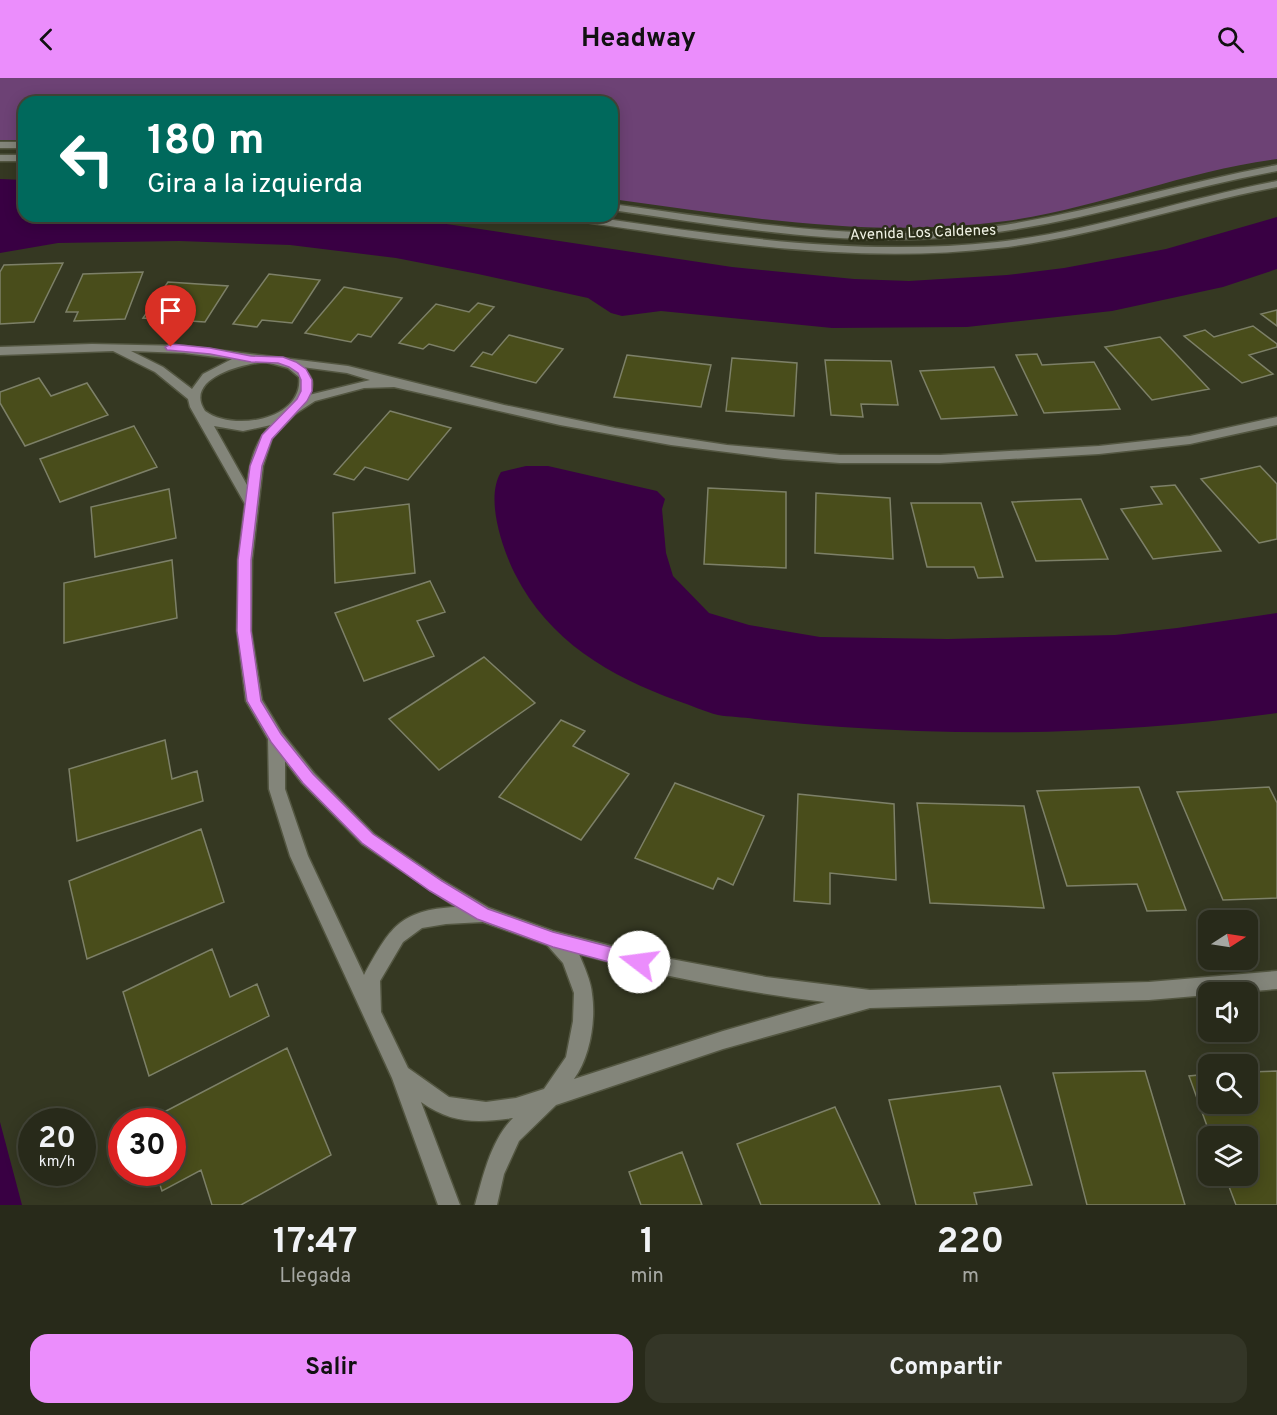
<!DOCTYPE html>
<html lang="es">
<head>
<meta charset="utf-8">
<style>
  :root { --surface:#282a1a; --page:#343627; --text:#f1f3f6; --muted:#a5a7a2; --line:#444639; --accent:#eb8dfc }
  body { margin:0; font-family:Overpass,sans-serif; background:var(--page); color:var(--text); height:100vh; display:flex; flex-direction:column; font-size:22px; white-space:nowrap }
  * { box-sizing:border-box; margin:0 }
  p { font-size:20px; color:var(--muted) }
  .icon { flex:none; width:33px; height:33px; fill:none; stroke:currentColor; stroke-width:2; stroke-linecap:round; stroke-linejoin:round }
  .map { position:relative; height:1127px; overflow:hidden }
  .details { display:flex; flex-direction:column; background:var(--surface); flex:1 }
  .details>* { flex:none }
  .top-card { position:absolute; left:18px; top:18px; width:600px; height:126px; border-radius:18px; box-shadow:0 3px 15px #0003,0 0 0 2px var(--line); background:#00695c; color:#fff; overflow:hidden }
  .needle { width:39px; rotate:78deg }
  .fabs { position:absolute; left:1198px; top:832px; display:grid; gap:12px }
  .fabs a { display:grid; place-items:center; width:60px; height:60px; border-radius:12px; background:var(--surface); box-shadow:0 3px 15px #0003,0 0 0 2px var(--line); font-size:30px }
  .speed { position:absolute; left:18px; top:1030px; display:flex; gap:12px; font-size:30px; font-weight:700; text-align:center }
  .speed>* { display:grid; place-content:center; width:78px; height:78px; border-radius:50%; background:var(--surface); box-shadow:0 3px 15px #0003,0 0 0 2px var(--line); line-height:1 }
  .speed small { font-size:15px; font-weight:400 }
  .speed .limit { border:9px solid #d22; background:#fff; color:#111 }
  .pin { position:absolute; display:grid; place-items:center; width:51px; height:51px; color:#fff; margin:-62px -26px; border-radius:50% 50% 50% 0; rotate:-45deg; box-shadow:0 0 6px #0007 }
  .pin .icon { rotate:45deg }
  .me { position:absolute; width:66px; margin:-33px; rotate:285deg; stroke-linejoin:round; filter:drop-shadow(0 0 4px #0008) }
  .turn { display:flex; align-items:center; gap:21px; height:126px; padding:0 30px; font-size:27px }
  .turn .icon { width:78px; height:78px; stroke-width:2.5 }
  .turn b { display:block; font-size:42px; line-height:51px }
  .eta { display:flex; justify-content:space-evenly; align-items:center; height:102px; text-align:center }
  .eta b { font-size:36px; font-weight:700; line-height:42px }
  .action { display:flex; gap:12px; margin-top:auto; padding:12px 30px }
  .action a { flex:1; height:69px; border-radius:18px; background:var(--accent); color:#111; font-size:24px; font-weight:700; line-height:69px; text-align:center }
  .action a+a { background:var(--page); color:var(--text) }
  header { display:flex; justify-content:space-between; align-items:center; height:78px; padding:0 30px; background:var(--accent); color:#111; font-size:27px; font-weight:700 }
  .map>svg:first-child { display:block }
  .green { fill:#6d4275 }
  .water { fill:#390043 }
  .building { fill:#494d1b; stroke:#7d8068; stroke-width:1.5 }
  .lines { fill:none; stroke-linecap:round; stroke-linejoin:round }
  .minor-casing { stroke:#535641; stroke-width:3 }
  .minor { fill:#83857a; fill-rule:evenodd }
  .route { fill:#eb8dfc; stroke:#995ca4; stroke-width:1.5 }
  .labels { text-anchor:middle; stroke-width:5; stroke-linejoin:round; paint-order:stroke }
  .far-street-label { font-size:15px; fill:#f1f3e5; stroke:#2b2e18 }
</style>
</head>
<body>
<header><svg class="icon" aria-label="back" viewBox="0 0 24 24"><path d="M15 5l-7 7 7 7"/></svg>Headway<svg class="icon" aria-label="search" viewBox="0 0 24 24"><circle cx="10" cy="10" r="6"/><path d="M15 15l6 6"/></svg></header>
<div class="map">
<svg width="1277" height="1127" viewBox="0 0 1277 1127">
  <rect width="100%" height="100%" fill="#353822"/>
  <path class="green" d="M0,0h1277v81c-92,12 -179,49 -271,62 -132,18 -263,-4 -394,-22v-97h-588v38h-24z"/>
  <path class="water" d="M0,101l24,1v36h369l339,51 122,12 55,2 98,-6 57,-7 102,-19 111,-32v52l-54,18 -111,24 -145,16 -135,1 -171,-17 -39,5 -11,-3 -23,-15 -110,-24 -82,-16 -106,-13 -111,-4 -121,2 -58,10z
    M526,388h22l109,25 8,8 -3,10 4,44 7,23 36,37 40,12 71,12 128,2 167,-4 62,-7 100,-15v100c-144,20 -290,24 -435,14 -29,-2 -58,-5 -87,-8 -12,-2 -26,-2 -37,-4 -13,-3 -27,-10 -40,-14 -69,-25 -129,-60 -163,-127 -13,-26 -30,-76 -14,-102z
    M0,1044l22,83h-22z"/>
  <path class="building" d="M63,185l-29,59 -34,2v-52l4,-7z
    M143,194l-18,47 -51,2 4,-9h-12l17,-38z
    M269,196l51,6 -28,43 -30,-3 -5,7 -24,-3z
    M168,204l60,4 -23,36 -62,-4z
    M344,209l58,11 -31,39 -13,-3 -7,8 -46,-9z
    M478,225l16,4 -40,44 -25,-7 -6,5 -24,-6 37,-39 33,8z
    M1277,232v16l-16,-12z
    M1253,248l24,18v3l-28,8 24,19 -31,9 -58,-47 21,-6 9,7z
    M509,257l54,14 -27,34 -65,-17 12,-14 9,3z
    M1160,259l49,52 -57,11 -47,-53z
    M1037,276l5,11 52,-3 26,47 -76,4 -28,-58z
    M627,277l84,10 -10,42 -87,-10z
    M732,280l65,5 -3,53 -68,-5z
    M825,282l66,1 7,44 -37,-1 2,13 -32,-2z
    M994,289l23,48 -76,4 -21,-48z
    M39,300l12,18 36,-13 21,32 -83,31 -25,-43v-11z
    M390,333l61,17 -43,52 -43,-13 -11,13 -20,-6z
    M134,348l23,41 -97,35 -20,-43z
    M1260,388l17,18v55l-18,4 -58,-64z
    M1175,407l46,66 -68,8 -32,-50 41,-5 -11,-17z
    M708,410l78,4v76l-82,-4z
    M169,411l7,49 -81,19 -4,-50z
    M816,415l74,5 3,61 -78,-6z
    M1081,421l27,60 -72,2 -24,-59z
    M911,425h70l22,74 -25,1 -4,-11h-47z
    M409,426l6,69 -80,10 -2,-70z
    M172,482l5,58 -113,25v-60z
    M430,503l15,31 -28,9 17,35 -70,25 -29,-68z
    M484,579l51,46 -96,67 -50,-51z
    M561,642l24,11 -12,15 56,28 -48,66 -82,-43z
    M165,662l7,39 25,-8 6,30 -126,40 -8,-72z
    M675,705l89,33 -31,69 -15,-7 -5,11 -78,-31z
    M1139,709l47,123 -39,1 -10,-27 -70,2 -30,-95z
    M1269,709l8,16v95l-54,2 -46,-108z
    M798,716l96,10 2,76 -66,-7v31l-36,-3z
    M917,725l107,3 20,102 -114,-5z
    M201,751l23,73 -137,57 -18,-78z
    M212,871l18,48 27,-13 12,32 -120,60 -26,-84z
    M287,970l44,107 -90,50h-29l-11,-35 -39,21 -6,-18h16v-51h-27z
    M1145,993l40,134h-98l-34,-132z
    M1277,993v134h-41l-11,-29h23v-39h-37l-22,-61 20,-2v30h39v-32z
    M1000,1008l32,99 -58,8 3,12h-61l-27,-105z
    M835,1029l45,98h-119l-24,-61z
    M682,1074l20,53h-61l-12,-33z"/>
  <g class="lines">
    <defs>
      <path id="minor" d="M0,64h24v6h-24z
        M0,77h24v6h-24z
        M1277,87v6c-104,19 -206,55 -312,65 -118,12 -236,-9 -353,-26v-6c117,16 235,37 353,26 106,-11 208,-46 312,-65z
        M1277,103v6c-94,18 -184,50 -279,61 -145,17 -290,-7 -433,-29l-5,-3h26c136,20 273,41 411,26 96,-11 186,-43 280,-61z
        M92,266l92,2 164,20 156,39 111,23 112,17 113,10h100l159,-9 91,-10 87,-19v8l-87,19 -91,10 -159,9h-100l-57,-4 -112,-14 -111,-20 -166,-38 -30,1 -49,13 -20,13 -23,24 -9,28 -11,94 -1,71 11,69 20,33 32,40 60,61 68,46 47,28 64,23 86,22 127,24 104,13 279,-8 128,-11v18l-128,11 -279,8 -147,41 -167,56 -37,36 -15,33 -7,31h-22c8,-29 16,-65 38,-87 -36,5 -61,6 -92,-16l39,103h-22l-46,-127 -102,-222 -21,-67 -1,-50 -22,-38 -9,-70 1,-71 7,-56 -55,-97 -2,-8 -33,-27 -42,-21 -113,4v-8zM131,273l53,2 48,6 -29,15 -11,15 -29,-22zM266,284l22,6 11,9c5,43 -66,55 -94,34 -22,-33 40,-48 61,-49zM302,289l45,6 23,7 -61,15c7,-12 2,-20 -7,-28zM271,347c-16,16 -21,37 -24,60l-33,-59 29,5zM285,683l17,22 60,61 94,63c-57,3 -66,21 -92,68l-56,-119 -23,-67zM483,844l64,23 16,18 11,30 -1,28 -7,36 -22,32 -28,9 -30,4 -37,-5 -41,-29 -27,-56 -1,-31 23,-39 19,-14 24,-4zM579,876c81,22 163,38 246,48l-102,29 -149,48c16,-22 22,-58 18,-85 -1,-13 -8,-28 -13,-40z"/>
    </defs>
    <use href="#minor" class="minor-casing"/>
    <use href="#minor" class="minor"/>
  </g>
  <path class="route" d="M171,266l39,4 41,8 32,1 13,5 10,7 6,11v11l-5,10 -35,38 -10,27 -11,94v71l10,70 20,33 32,40 60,60 69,47 46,28 65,23 92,24 3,6 -3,5 -6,3 -86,-23 -76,-28 -47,-28 -68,-48 -59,-60 -32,-41 -24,-41 -10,-70 1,-71 12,-94 12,-31 35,-36 4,-8v-11l-3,-7 -9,-6 -11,-4 -27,-1 -41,-8 -43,-4 -2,-3z"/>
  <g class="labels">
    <g class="far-street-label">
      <text transform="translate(923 154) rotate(-2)" y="5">Avenida Los Caldenes</text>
    </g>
  </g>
</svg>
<div class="fabs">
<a><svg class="needle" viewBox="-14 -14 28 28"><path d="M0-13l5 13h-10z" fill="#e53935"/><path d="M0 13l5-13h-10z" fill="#a5a7a2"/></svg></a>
<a><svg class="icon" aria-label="sound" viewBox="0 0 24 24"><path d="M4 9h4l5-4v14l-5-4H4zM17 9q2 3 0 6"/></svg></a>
<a><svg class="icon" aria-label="search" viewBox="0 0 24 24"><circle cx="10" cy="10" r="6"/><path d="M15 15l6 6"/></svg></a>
<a><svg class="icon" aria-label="layers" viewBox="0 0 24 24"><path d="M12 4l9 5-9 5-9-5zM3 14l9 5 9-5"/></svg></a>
</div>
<div class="speed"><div>20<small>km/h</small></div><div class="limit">30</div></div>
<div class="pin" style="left:171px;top:269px;background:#d93025"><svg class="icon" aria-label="arrive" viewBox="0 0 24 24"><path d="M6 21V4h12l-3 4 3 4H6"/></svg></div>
<svg class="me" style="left:639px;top:884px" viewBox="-20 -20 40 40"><circle r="19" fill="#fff"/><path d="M0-13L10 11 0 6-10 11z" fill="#eb8dfc"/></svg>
<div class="top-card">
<div class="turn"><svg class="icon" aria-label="left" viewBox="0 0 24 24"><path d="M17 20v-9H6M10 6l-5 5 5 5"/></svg><div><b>180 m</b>Gira a la izquierda</div></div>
</div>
</div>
<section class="details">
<div class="eta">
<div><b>17:47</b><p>Llegada</p></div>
<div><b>1</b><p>min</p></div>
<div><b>220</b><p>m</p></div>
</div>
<div class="action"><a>Salir</a><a>Compartir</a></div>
</section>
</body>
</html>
